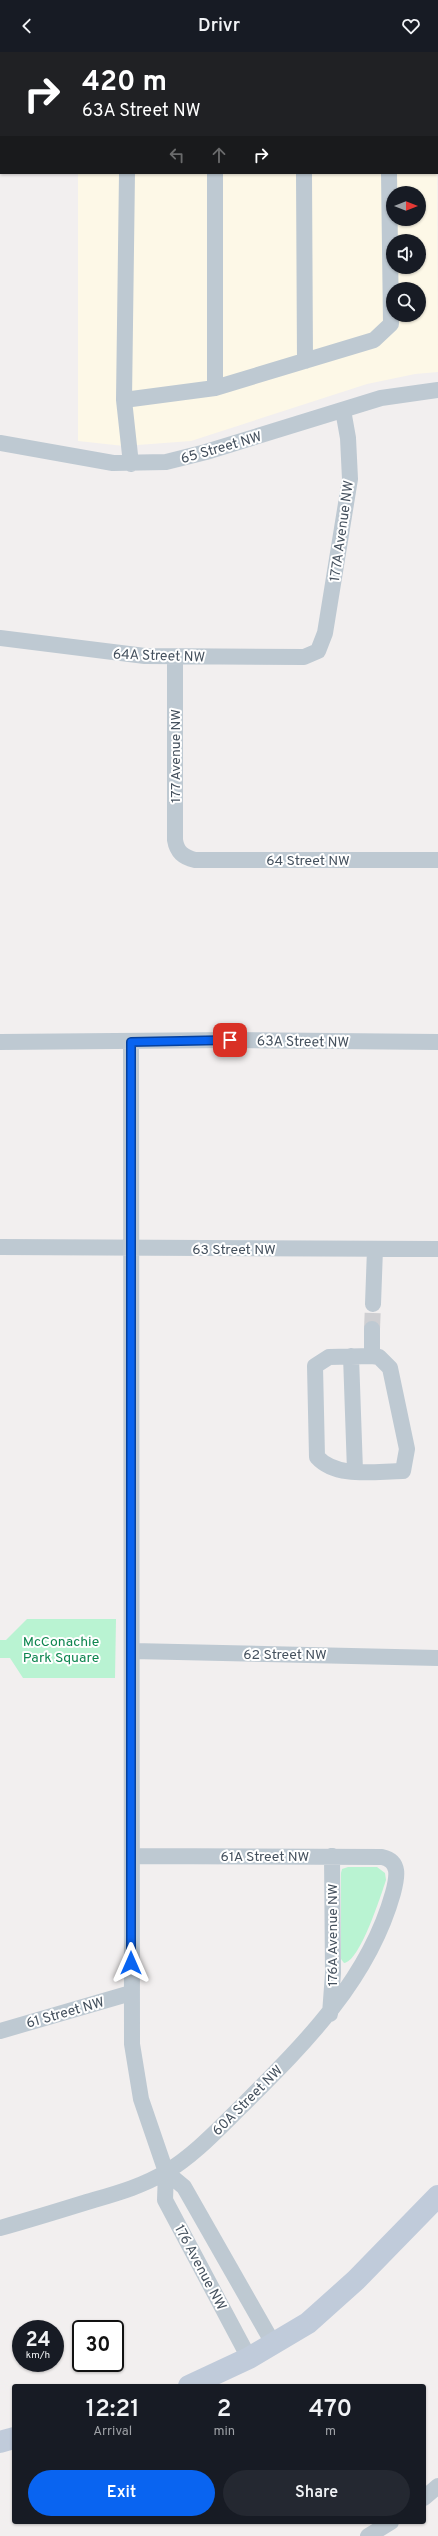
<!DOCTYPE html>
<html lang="en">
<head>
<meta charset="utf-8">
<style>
  :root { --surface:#171b24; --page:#242831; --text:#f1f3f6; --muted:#9ea1a6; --accent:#0964f1 }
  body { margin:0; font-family:Overpass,sans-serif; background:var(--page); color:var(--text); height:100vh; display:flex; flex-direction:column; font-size:15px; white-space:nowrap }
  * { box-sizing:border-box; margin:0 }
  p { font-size:13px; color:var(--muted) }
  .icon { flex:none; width:22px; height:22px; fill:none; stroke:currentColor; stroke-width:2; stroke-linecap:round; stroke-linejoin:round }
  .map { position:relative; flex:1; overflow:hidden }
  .details { position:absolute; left:12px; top:2332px; width:414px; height:140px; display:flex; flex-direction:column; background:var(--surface); border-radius:4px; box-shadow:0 1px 3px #0004 }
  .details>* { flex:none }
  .hud { position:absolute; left:0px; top:0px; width:438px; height:122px; box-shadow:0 1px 3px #0004; background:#202124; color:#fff; overflow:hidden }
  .needle { width:26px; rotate:90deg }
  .controls { position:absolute; left:386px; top:134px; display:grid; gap:8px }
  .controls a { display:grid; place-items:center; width:40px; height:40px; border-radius:50%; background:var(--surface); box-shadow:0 1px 3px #0004; font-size:20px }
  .speed { position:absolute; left:12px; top:2268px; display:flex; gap:8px; font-size:20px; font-weight:700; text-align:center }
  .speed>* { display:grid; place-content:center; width:52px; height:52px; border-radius:50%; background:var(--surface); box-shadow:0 1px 3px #0004; line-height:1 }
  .speed small { font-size:10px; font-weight:400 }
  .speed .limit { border:2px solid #111; border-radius:6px; background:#fff; color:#111 }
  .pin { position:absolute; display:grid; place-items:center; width:34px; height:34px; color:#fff; margin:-17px; border-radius:8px; box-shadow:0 2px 6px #0006 }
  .me { position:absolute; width:44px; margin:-22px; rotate:0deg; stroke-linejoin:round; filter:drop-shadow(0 0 3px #0008) }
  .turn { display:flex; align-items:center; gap:14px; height:84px; padding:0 16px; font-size:18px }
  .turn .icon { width:52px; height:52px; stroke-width:2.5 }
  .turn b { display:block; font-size:28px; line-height:34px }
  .lanes { display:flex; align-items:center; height:38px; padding:0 16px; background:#0003; justify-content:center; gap:20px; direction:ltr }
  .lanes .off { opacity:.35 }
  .eta { display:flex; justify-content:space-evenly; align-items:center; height:68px; text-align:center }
  .eta b { font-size:24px; font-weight:600; line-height:28px }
  .button { display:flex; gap:8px; margin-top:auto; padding:8px 16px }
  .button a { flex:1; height:46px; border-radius:24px; background:var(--accent); color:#fff; font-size:16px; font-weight:600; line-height:46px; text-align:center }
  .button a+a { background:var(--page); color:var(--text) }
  header { display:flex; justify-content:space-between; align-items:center; height:52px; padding:0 16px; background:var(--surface); font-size:18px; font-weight:600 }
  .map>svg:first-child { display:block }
  .commercial { fill:#fdf8e7; fill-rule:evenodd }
  .green { fill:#b9f3d2 }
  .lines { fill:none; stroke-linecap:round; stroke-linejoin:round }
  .street-tunnel { stroke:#cfcfd2; stroke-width:16; stroke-dasharray:16 8; stroke-linecap:butt }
  .street { stroke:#bec9d2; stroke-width:16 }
  .secondary { stroke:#c0cbda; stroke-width:22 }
  .route-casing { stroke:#06419d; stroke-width:10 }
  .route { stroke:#0964f1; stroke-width:7 }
  .labels { text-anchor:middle; stroke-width:4; stroke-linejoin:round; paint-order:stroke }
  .street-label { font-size:14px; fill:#45515e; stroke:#fff }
  .park-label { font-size:14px; fill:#0f8650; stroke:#fff }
</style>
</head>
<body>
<header><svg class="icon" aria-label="back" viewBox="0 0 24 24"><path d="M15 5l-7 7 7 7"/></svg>Drivr<svg class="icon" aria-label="heart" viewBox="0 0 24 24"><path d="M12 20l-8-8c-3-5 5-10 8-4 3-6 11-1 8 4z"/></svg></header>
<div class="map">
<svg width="438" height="2484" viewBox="0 0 438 2484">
  <rect width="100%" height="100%" fill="#f2efef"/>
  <path class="commercial" d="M437,91l1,229 -23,2 -48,10 -176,57 -67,5 -46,-5v-268h359zM393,141h26v26h-26zM393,189h26v26h-26zM393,237h26v26h-26z"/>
  <path class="green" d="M27,1567h89l-1,59h-92l-13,-20h-10v-18h6z
    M348,1815h29l8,6 1,7c-5,15 -26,82 -42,83l-3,-4v-86l1,-4z"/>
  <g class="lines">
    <path class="street-tunnel" d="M372,1277l1,-25"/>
    <path class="street" d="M127,121l-3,227 7,64
      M215,121v215
      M304,121l1,188
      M124,348l91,-12 159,-48 17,-16 -2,-151
      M0,391l113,20 53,-1 40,-10 175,-54 57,-8
      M0,586l145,18 159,1 14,-6 7,-18 25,-154 -2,-41 -5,-28
      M175,605v183c2,12 8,17 20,20h243
      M0,990l230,-2 208,2
      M131,990l1,1002 9,55 25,73 -1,28 84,158
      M0,1195l438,2
      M373,1252l2,-55
      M351,1304l4,115
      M372,1304l7,1 11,11 17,81 -4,22c-27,0 -66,8 -86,-14l-2,-91 14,-9z
      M372,1304v-27
      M133,1599l305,7
      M330,1962l3,-41 -1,-117
      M0,1979l131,-38
      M166,2120l18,15 90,158
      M0,2176c29,-8 58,-17 87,-26 27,-8 54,-15 79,-30 30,-18 54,-45 79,-69 61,-61 124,-124 148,-210 4,-15 8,-32 -11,-36l-250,-1
      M424,2446l14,-12
      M368,2484l23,-14"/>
    <path class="secondary" d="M437,14h1
      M437,30h1
      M0,36l1,1
      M437,50h1
      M189,2334l60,-28 59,-35 48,-43 82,-84
      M0,2390l14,-4"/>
  </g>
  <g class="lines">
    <defs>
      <path id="route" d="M131,1911v-921l99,-2"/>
    </defs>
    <use href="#route" class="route-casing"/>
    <use href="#route" class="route"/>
  </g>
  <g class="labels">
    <g class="street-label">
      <text transform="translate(221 395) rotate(-16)" y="5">65 Street NW</text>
      <text transform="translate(341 479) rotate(-82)" y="5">177A Avenue NW</text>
      <text transform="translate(159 603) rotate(2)" y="5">64A Street NW</text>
      <text transform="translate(175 704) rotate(-90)" y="5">177 Avenue NW</text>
      <text x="308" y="813">64 Street NW</text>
      <text transform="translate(303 989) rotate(1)" y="5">63A Street NW</text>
      <text x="234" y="1202">63 Street NW</text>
      <text x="285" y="1607">62 Street NW</text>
      <text x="265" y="1809">61A Street NW</text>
      <text transform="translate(332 1883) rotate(-90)" y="5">176A Avenue NW</text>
      <text transform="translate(65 1960) rotate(-16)" y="5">61 Street NW</text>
      <text transform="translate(247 2048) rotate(-45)" y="5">60A Street NW</text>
      <text transform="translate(201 2215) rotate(62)" y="5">176 Avenue NW</text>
    </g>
    <g class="park-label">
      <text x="61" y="1594">McConachie<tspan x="61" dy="16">Park Square</tspan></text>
    </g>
  </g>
</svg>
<div class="controls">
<a><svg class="needle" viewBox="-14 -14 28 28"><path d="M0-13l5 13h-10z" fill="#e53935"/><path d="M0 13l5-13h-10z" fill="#9ea1a6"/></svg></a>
<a><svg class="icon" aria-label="sound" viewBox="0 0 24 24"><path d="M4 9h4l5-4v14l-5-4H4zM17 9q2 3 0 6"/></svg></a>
<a><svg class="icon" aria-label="search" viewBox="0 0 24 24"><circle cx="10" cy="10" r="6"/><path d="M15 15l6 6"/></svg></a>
</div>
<div class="speed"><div>24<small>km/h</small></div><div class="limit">30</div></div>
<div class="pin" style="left:230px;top:988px;background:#d93025"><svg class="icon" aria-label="arrive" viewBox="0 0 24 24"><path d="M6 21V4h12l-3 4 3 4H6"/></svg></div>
<svg class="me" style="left:131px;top:1911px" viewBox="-20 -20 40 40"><path d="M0-17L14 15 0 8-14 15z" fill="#0964f1" stroke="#fff" stroke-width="4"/></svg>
<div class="hud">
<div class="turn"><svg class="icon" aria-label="right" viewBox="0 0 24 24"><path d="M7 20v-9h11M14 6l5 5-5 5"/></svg><div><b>420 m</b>63A Street NW</div></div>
<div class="lanes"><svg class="icon off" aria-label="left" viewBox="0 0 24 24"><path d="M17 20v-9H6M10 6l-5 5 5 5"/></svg><svg class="icon off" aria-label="ahead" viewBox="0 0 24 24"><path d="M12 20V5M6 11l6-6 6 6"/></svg><svg class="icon" aria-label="right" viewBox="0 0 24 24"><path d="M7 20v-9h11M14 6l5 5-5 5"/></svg></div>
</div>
<section class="details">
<div class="eta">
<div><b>12:21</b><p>Arrival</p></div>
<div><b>2</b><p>min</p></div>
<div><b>470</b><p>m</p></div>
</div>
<div class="button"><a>Exit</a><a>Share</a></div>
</section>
</div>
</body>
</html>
